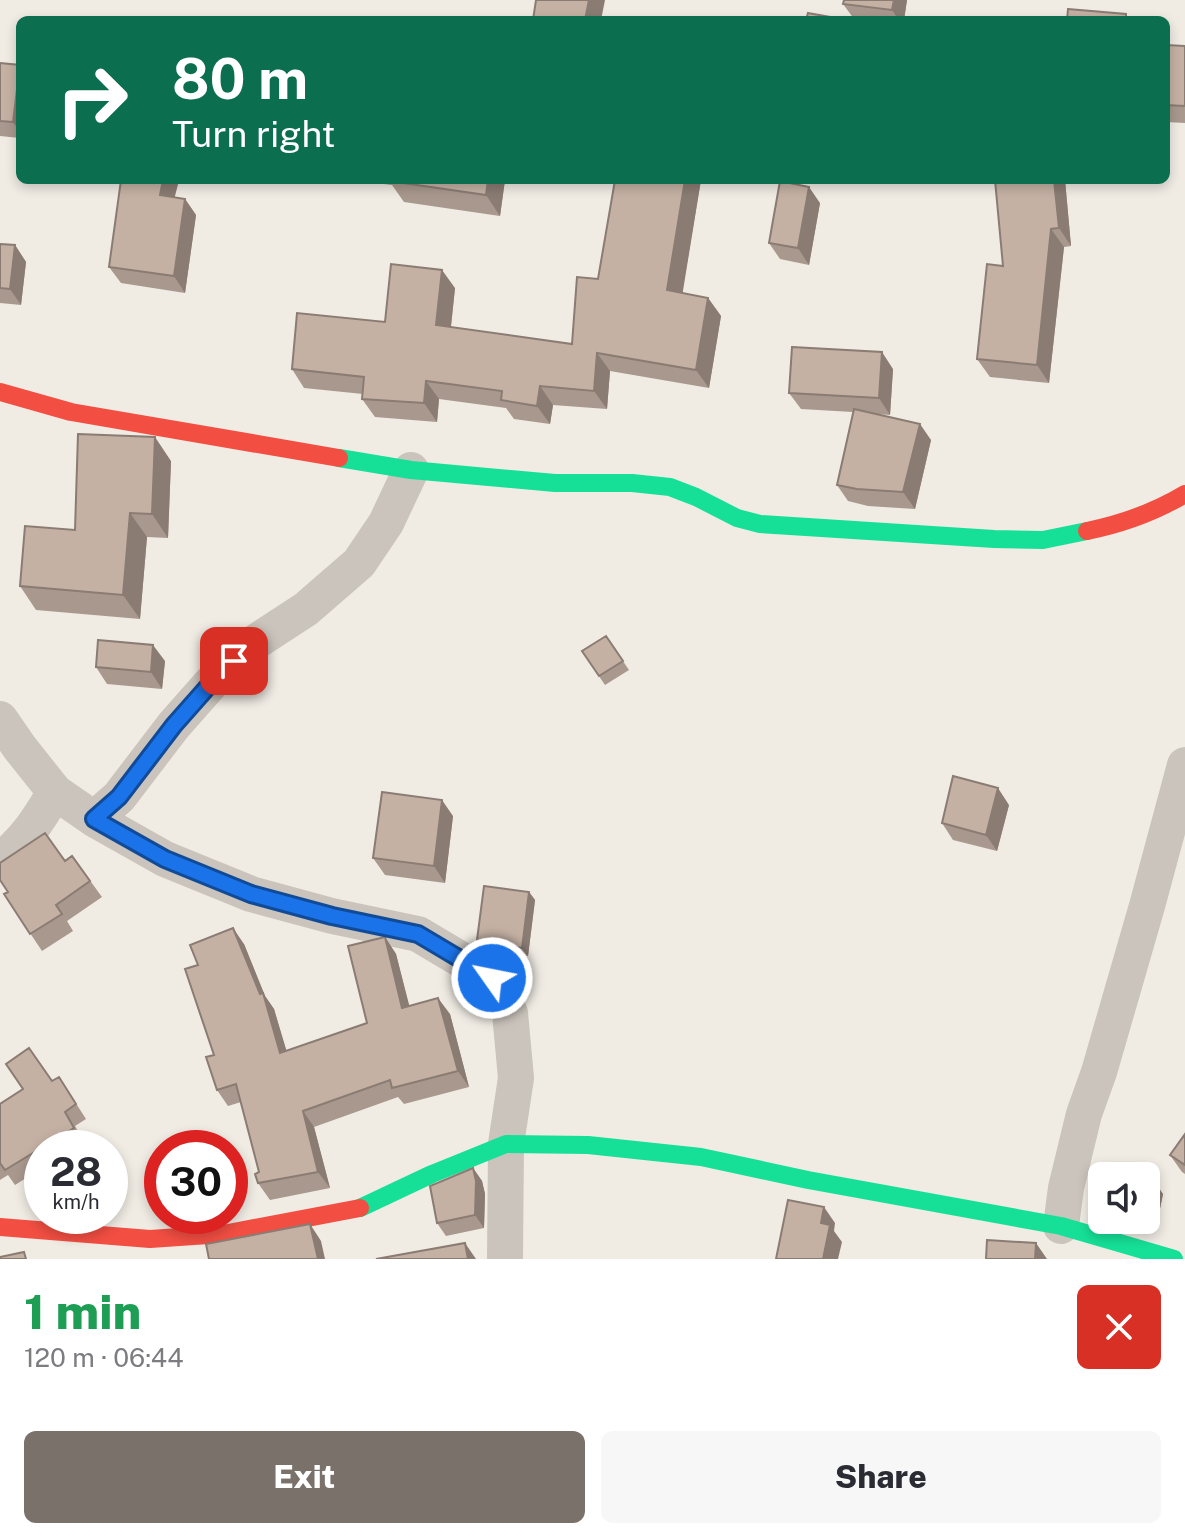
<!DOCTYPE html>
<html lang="en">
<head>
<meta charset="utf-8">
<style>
  :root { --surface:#fff; --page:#f7f7f7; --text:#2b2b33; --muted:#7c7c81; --accent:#7a726a }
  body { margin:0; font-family:"Public Sans",sans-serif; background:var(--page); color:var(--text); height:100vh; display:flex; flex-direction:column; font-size:30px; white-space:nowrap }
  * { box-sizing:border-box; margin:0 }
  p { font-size:26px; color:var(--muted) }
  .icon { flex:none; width:44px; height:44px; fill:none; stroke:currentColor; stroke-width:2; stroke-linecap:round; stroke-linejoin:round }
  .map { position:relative; height:1259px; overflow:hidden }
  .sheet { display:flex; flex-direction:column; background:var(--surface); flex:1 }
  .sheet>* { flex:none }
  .guide { position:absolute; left:16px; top:16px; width:1154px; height:168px; border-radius:12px; box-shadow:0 4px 12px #0003; background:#0b6e4f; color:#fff; overflow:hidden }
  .fabs { position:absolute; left:1088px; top:1162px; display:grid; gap:16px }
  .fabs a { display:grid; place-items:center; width:72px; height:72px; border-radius:12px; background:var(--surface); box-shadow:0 4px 12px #0003; font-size:40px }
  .speed { position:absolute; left:24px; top:1130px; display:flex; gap:16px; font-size:40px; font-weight:700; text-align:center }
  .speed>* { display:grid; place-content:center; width:104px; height:104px; border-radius:50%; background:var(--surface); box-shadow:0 4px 12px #0003; line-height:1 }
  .speed small { font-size:20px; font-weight:400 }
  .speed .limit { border:12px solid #d22; background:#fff; color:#111 }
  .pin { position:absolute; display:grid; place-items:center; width:68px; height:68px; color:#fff; margin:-34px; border-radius:16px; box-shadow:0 4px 12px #0006 }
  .me { position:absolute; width:88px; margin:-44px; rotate:303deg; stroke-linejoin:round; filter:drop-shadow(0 0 6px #0008) }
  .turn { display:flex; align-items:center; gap:28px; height:168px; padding:0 24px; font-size:36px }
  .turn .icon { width:104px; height:104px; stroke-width:2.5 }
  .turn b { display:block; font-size:56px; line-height:68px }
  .round { display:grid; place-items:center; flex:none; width:84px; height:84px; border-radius:12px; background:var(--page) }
  .head { display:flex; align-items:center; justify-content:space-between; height:136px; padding:0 24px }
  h1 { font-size:48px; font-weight:800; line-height:60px; color:#1e9e55 }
  .button { display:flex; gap:16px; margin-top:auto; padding:16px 24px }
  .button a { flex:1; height:92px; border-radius:12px; background:var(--accent); color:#fff; font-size:32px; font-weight:800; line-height:92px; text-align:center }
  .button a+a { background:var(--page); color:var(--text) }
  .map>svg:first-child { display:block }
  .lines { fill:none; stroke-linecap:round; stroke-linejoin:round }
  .street { stroke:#cac4bc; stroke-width:36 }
  .fast { stroke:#16e098; stroke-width:18 }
  .jam { stroke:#f24e42; stroke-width:18 }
  .wall { fill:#a9988d }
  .shaded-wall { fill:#8a7c73 }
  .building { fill:#c5b1a4; stroke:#8a7c73; stroke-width:2 }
  .route-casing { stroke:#114b97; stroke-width:20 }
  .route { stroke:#1a73e8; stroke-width:14 }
</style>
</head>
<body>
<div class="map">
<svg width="1185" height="1259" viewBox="0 0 1185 1259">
  <rect width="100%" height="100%" fill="#f0ece4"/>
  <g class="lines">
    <path class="street" d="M0,719l20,29 35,44 39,27 71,40 86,35 81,22 86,18 74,44 18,35 6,65 -10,66 -1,115
      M94,819l25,-22 55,-72 38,-43 45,-41 49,-32 53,-46 27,-40 25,-53
      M0,861c27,-23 37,-39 55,-69
      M1061,1226l5,-38 18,-74 15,-42 48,-166 38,-141"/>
    <path class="fast" d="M339,458l72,12 144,13h77l38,4 26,10 41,21 23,6 234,15 49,1 44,-9
      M360,1208l72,-34 74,-30 82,1 113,12 107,23 253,46 113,33"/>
    <path class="jam" d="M0,392l71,20 268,46
      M1087,531c34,-7 68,-19 98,-37
      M0,1227l150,12 73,-5 137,-26"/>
  </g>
  <path class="wall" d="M907,0l-3,20 -50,-1 -11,-15z
    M1166,45l19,1v77l-19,-1z
    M0,63l20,3v72l-20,-2z
    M121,180h58l-5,17 11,2 11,16 -11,78 -64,-10 -12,-16z
    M351,180h154l-5,36 -96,-14 -12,-17z
    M615,180h86l-19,113 26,5 13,18 -12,72 -99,-17 -3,38 -54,-4 -3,19 -36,-5 -8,-11 -67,-9 -2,23 -62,-5 -13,-18 1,-5 -59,-6 -12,-19 93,-47 70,-34 -4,39 121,17 26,-65z
    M1065,180l6,66 -7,1 -15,136 -59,-6 -13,-18z
    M820,203l-11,62 -29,-6 -11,-16z
    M0,244l15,1 11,17 -5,43 -21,-2z
    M893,369l-3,46 -14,-1 55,26 -16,69 -47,-3 -20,-5 -11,-16 16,-73 -52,-3 -12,-16z
    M171,461l-3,77 -21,-1 -7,82 -104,-9 -16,-24 55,-56z
    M606,636l23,34 -24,15 -23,-34z
    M165,661l-3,28 -55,-5 -11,-17z
    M1009,805l-12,46 -44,-11 -11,-17z
    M453,816l-8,67 -60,-8 -12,-17z
    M72,856l30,41 -35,24 6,10 -31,20 -38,-57z
    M529,892l6,8 -7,56 -39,-4 -6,-4 -6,-8z
    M385,937l11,17 13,52 41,8 19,73 -65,17 -6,-7 -84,30 16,61 -60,12 -12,-17 1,-11 -18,-70 -13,4 -11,-16 -3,-35 -16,-90 46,-21 21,52 9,13 12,42 81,-28z
    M59,1077l27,42 -11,7 9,16 -9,6h-33v20l-27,17 -7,-10 -8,5v-76z
    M1185,1134v40l-3,-2 -12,-17z
    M473,1168l9,13 3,13 -1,34 -38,8 -9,-13z
    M1102,1176v33l-9,-13z
    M1146,1176l17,18 -7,34 -26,-8h16z"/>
  <path class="shaded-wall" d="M589,0h16l-4,20h-16z
    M894,0h13l-3,20h-5l-7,-10z
    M20,66v66l-7,-10z
    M163,180h16l-8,32 -11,-17z
    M488,180h17l-5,36 -14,-21z
    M685,180h16l-21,129 -13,-19z
    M1054,180h11l6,66 -12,-18z
    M809,187l11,16 -11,62 -11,-17z
    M185,199l11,16 -11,78 -11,-17z
    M1051,229l13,18 -15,136 -12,-18z
    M15,245l11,17 -5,43 -11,-16z
    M442,270l13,18 -6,56 -13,-19z
    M708,298l13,18 -12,72 -13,-18z
    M882,352l11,17 -3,46 -11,-17z
    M597,353l13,18 -3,38 -13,-18z
    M426,381l13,18 -2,23 -13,-19z
    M540,386l13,19 -3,19 -13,-18z
    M920,424l11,16 -16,69 -12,-17z
    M155,437l16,24 -3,77 -16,-24z
    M130,513l17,24 -7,82 -17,-24z
    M153,645l12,16 -3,28 -11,-17z
    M998,788l11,17 -12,46 -11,-16z
    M442,800l11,16 -8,67 -11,-17z
    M529,892l6,8 -7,56 -6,-8z
    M233,928l11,16 21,52 9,13 18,60 -12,-16 -20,-59z
    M385,937l11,17 18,70 -12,-16z
    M438,998l12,16 19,73 -11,-16z
    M303,1111l11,16 16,61 -12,-16z
    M473,1168l9,13 3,13 -1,34 -9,-13z
    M1152,1178l11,16 -7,34 -10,-15v-7z
    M824,1207l11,16 -1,8 8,11 -4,17h-15l-2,-36z
    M310,1224l11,17 4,18h-7z
    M465,1243l11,16h-8z
    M1036,1243l11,16h-12z"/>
  <path class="building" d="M536,0h53l-4,20h-52z
    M844,0h50l-2,10 -49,-6z
    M1068,9l58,5v6h-59z
    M808,13l39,7h-41z
    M959,18l33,2h-33z
    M1166,45l19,1v60l-19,-1z
    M0,63l20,2 -7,57 -13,-1z
    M121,180h42l-3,15 25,4 -11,77 -65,-9z
    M389,180h99l-2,15 -97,-14z
    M615,180h70l-18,110 41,8 -12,72 -99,-17 -3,38 -54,-5 -3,20 -36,-6 1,-9 -76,-10 -2,22 -62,-4 2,-22 -72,-8 5,-56 88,9 6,-58 51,6 -6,55 136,19 5,-67 21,2z
    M995,180h59l5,48 -8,1 -14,136 -60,-6 10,-95 16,2z
    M780,181l29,6 -11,61 -29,-5z
    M0,244l15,1 -5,44 -10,-1z
    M792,347l90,5 -3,46 -90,-5z
    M854,409l66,15 -17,68 -46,-3 -20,-4z
    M78,434l77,3 -3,77 -22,-1 -7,82 -103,-9 5,-60 50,4z
    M606,636l17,25 -24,15 -17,-25z
    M98,640l55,5 -2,27 -55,-5z
    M953,776l45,12 -12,47 -44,-12z
    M382,792l60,8 -8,66 -61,-8z
    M45,833l20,28 7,-5 18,25 -34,24 6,9 -32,20 -26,-40 4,-2 -8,-12v-17z
    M484,886l45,6 -7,56 -39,-5 -6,-3z
    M233,928l27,66 3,-1 17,60 87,-30 -19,-77 37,-9 17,71 36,-10 20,73 -66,17 -2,-8 -87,31 15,61 -60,11 -3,-9 4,-2 -23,-88 -19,6 -11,-33 8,-2 -29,-86 13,-4 -8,-20z
    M29,1048l23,33 7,-4 17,27 -11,8 9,16 -69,42 -5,-7v-59l23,-15 -17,-25z
    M1185,1134v31l-15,-10z
    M1099,1167l45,9h-42v23l-9,-3z
    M473,1168l3,13 -1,34 -38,8 -7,-37z
    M1146,1176l6,2 -6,28z
    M788,1200l36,7 -3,16 9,2 -7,34h-47z
    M310,1224l8,35h-109l-3,-15z
    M987,1240l49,3 -1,16h-49z
    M465,1243l3,16h-92z
    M24,1252l2,7h-26v-2z"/>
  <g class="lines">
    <defs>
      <path id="route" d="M234,661l-22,21 -38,43 -55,72 -25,22 71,40 86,35 81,22 86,18 74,44"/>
    </defs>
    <use href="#route" class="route-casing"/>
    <use href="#route" class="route"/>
  </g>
</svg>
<div class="fabs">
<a><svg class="icon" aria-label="sound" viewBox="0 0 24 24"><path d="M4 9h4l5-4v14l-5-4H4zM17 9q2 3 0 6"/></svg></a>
</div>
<div class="speed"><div>28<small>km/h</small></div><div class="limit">30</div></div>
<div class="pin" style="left:234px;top:661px;background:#d93025"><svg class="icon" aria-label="arrive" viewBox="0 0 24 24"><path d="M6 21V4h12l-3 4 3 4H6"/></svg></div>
<svg class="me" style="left:492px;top:978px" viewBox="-20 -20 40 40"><circle r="17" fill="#1a73e8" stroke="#fff" stroke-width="3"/><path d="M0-11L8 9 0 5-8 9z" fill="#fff"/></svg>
<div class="guide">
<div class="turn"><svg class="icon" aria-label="right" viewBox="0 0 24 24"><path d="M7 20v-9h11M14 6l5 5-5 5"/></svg><div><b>80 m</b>Turn right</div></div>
</div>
</div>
<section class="sheet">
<div class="head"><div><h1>1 min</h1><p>120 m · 06:44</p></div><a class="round" style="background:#d93025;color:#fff"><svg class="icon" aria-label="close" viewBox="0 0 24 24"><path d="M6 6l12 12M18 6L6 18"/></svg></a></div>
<div class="button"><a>Exit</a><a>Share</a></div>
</section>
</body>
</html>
